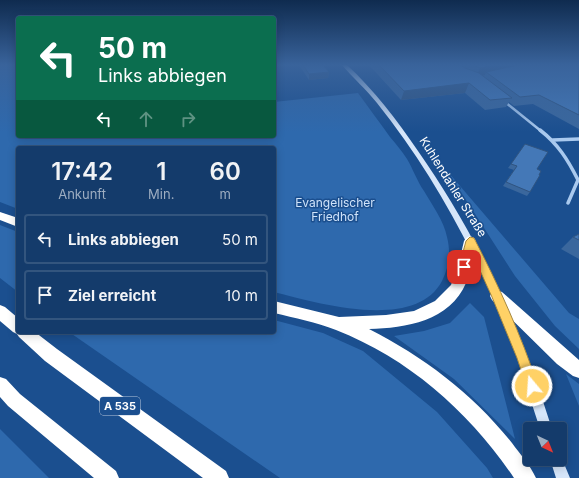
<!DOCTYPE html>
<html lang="de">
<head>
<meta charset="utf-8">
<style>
  :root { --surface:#143b6b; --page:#214673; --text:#f1f3f6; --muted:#9dadc1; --line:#33557e }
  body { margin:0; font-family:Inter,sans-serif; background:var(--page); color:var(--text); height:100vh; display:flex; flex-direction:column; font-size:15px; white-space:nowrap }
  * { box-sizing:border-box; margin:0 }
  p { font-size:13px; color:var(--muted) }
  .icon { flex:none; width:22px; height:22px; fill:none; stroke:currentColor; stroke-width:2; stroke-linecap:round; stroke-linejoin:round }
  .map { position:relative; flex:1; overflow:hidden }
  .side { position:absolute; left:16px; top:146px; width:260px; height:188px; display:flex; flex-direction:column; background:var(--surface); border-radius:4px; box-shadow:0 2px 10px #0003,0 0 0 1px var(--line) }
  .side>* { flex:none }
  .top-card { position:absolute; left:16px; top:16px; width:260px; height:122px; border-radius:4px; box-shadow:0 2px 10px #0003,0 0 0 1px var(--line); background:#0b6e4f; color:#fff; overflow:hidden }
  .needle { width:26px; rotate:137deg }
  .buttons { position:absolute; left:523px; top:422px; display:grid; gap:8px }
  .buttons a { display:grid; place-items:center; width:44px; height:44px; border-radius:4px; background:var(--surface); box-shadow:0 2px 10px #0003,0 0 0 1px var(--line); font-size:20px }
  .pin { position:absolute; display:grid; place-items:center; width:34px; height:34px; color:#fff; margin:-17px; border-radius:8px; box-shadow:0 2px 6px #0006 }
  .me { position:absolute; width:44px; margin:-22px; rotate:342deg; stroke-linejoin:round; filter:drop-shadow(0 0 3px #0008) }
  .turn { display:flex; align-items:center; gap:14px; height:84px; padding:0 16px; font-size:18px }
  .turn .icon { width:52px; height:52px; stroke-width:2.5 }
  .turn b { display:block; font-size:28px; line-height:34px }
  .lanes { display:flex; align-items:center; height:38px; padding:0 16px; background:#0003; justify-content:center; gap:20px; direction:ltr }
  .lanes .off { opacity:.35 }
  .eta { display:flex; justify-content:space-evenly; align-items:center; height:68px; text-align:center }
  .eta b { font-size:24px; font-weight:600; line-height:28px }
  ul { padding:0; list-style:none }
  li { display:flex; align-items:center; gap:12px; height:50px; margin:0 8px 6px; padding:0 8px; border:2px solid var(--line); border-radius:4px }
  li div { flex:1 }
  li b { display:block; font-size:15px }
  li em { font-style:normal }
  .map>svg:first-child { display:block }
  .green { fill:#2e69ad }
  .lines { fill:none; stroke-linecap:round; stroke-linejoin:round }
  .street-far1 { stroke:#a9c9ee; stroke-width:2.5 }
  .street { stroke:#a9c9ee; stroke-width:3.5 }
  .secondary { fill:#d6e6fa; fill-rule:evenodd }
  .highway { fill:#fff; fill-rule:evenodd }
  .wall { fill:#3a679d }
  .shaded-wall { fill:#305480 }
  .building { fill:#4478b7; stroke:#305480 }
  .route { fill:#ffd166; stroke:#a68842 }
  .labels { text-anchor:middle; stroke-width:3; stroke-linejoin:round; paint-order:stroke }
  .shield { fill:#1b4f8f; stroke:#bbcadd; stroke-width:1 }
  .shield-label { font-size:11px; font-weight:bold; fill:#fff }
  .street-label { font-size:12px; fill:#fff; stroke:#1b4f8f }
  .park-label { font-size:12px; fill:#cfe3fa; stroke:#1b4f8f }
</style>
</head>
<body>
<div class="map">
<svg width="579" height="478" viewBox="0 0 579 478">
  <rect width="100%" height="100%" fill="#1b4f8f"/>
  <path class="green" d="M0,65h18v71h256v-34l84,-9c11,15 22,30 32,44 6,7 12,14 17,22 6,10 10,22 17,32 8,14 20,30 23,46 4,16 2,30 -5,44 -27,51 -125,22 -168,11v-144h-256v61l-18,-7z
    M448,172l121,141 10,6v30l-24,-23 -40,-50z
    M0,225l18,7v60l-18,-14z
    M470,303l14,14 31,122 -61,-60 -60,-43 30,-5 26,-8z
    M274,320l49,13 40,18 74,61 50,56 6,10h-213l-211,-146h205z
    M566,374l13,10v22z
    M0,429l49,49h-49z"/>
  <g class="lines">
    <path class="street-far1" d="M505,102l36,29"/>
    <path class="street" d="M540,130c18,14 28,30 38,50l-10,23
      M553,140l26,-1"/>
    <path class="secondary" d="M342,65h5c27,25 50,55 71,86 45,64 81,134 109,206 10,24 17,48 25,72h-12c-8,-24 -15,-48 -23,-72 -34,-91 -80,-179 -140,-254 -11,-14 -24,-25 -35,-38z
      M560,454l10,24h-14l-6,-19h10z"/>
    <path class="highway" d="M0,212l18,6v9l-18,-7z
      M470,236l4,2 2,3c-3,14 -4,29 -10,42 -16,38 -60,45 -97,46 55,28 104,65 143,114 8,11 18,22 24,35h-22c-44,-65 -104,-119 -178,-148 -20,-8 -41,-12 -62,-17v-12l65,16 47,-2 28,-4 21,-10 16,-16 6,-15 7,-29 2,-3z
      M497,290l5,2 77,68v18l-6,-2 -16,-12 -65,-64 -2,-4 2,-4z
      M0,305l5,2 13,11v14h17l22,17 169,122 3,7h-26l-158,-117 -26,-24 -2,-3 -4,-2 -13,-11z
      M0,377l6,2 14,15 96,77 3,7h-25l-86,-72 -8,-9z"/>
  </g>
  <path class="wall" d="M299,65h24l6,7 -1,6 -19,2z
    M369,65h210v64l-46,-25 -19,2 -5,-4 -3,5 -21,3 -20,-17 -64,7z
    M511,164l26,5 2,6 -9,17 -3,4 -24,-10 11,-16 -6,-2z
    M579,234v25l-18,-10 12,-12z"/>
  <path class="shaded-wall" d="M494,65h36l-44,7 -1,3 -9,2 4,-9z
    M329,72l-1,6 -19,2v-6z
    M469,83l-4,10 -64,7 3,-9z"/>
  <path class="building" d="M303,65h20l6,7 -20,2z
    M379,65h81l5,3 14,5 33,25 -22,2 -21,-17 -65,8z
    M472,65h22l-14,3z
    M518,65h61v50l-40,-20 -19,2 -34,-25z
    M525,144l23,8 -11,17 4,2 -2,4h1l-10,17 -24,-10 11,-16 -6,-2z
    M579,234v6l-6,-3z"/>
  <linearGradient id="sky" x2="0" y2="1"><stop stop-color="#0f2b4f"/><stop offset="0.49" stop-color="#39639b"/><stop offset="1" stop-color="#39639b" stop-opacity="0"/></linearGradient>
  <rect width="579" height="132" fill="url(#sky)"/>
  <path class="route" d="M470,237l4,1c25,48 47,97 64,148l-1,5 -5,2 -4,-2 -11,-33 -25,-61 -20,-44 -5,17h-7l-1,-3 7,-26z"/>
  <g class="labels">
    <rect class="shield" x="100" y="397" width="40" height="18" rx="3"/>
    <g class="shield-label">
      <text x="120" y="410">A 535</text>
    </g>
    <g class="street-label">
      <text transform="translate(453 187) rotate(58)" y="4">Kuhlendahler Straße</text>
    </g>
    <g class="park-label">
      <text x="335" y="207">Evangelischer<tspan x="335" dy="14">Friedhof</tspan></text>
    </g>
  </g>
</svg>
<div class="buttons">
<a><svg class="needle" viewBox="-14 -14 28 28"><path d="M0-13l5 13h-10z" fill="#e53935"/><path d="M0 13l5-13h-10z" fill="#9dadc1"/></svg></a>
</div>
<div class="pin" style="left:464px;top:267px;background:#d93025"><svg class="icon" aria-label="arrive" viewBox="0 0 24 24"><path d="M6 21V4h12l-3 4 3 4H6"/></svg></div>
<svg class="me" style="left:532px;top:386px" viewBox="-20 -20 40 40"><circle r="17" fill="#ffd166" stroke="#fff" stroke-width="3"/><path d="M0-11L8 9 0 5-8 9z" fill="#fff"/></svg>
<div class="top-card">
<div class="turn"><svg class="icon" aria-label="left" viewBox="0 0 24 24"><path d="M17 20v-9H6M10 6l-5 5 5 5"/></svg><div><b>50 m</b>Links abbiegen</div></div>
<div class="lanes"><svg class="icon" aria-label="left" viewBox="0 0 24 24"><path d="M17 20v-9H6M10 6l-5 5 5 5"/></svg><svg class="icon off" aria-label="ahead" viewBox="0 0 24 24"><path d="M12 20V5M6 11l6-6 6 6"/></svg><svg class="icon off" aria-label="right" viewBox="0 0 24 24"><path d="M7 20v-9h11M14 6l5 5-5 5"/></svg></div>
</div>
<section class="side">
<div class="eta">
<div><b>17:42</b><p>Ankunft</p></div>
<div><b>1</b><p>Min.</p></div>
<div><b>60</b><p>m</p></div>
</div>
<ul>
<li><svg class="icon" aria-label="left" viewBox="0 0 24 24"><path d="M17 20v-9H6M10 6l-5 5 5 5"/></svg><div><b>Links abbiegen</b></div><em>50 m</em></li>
<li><svg class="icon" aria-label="arrive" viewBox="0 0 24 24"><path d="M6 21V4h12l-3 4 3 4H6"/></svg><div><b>Ziel erreicht</b></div><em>10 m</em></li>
</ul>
</section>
</div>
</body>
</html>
